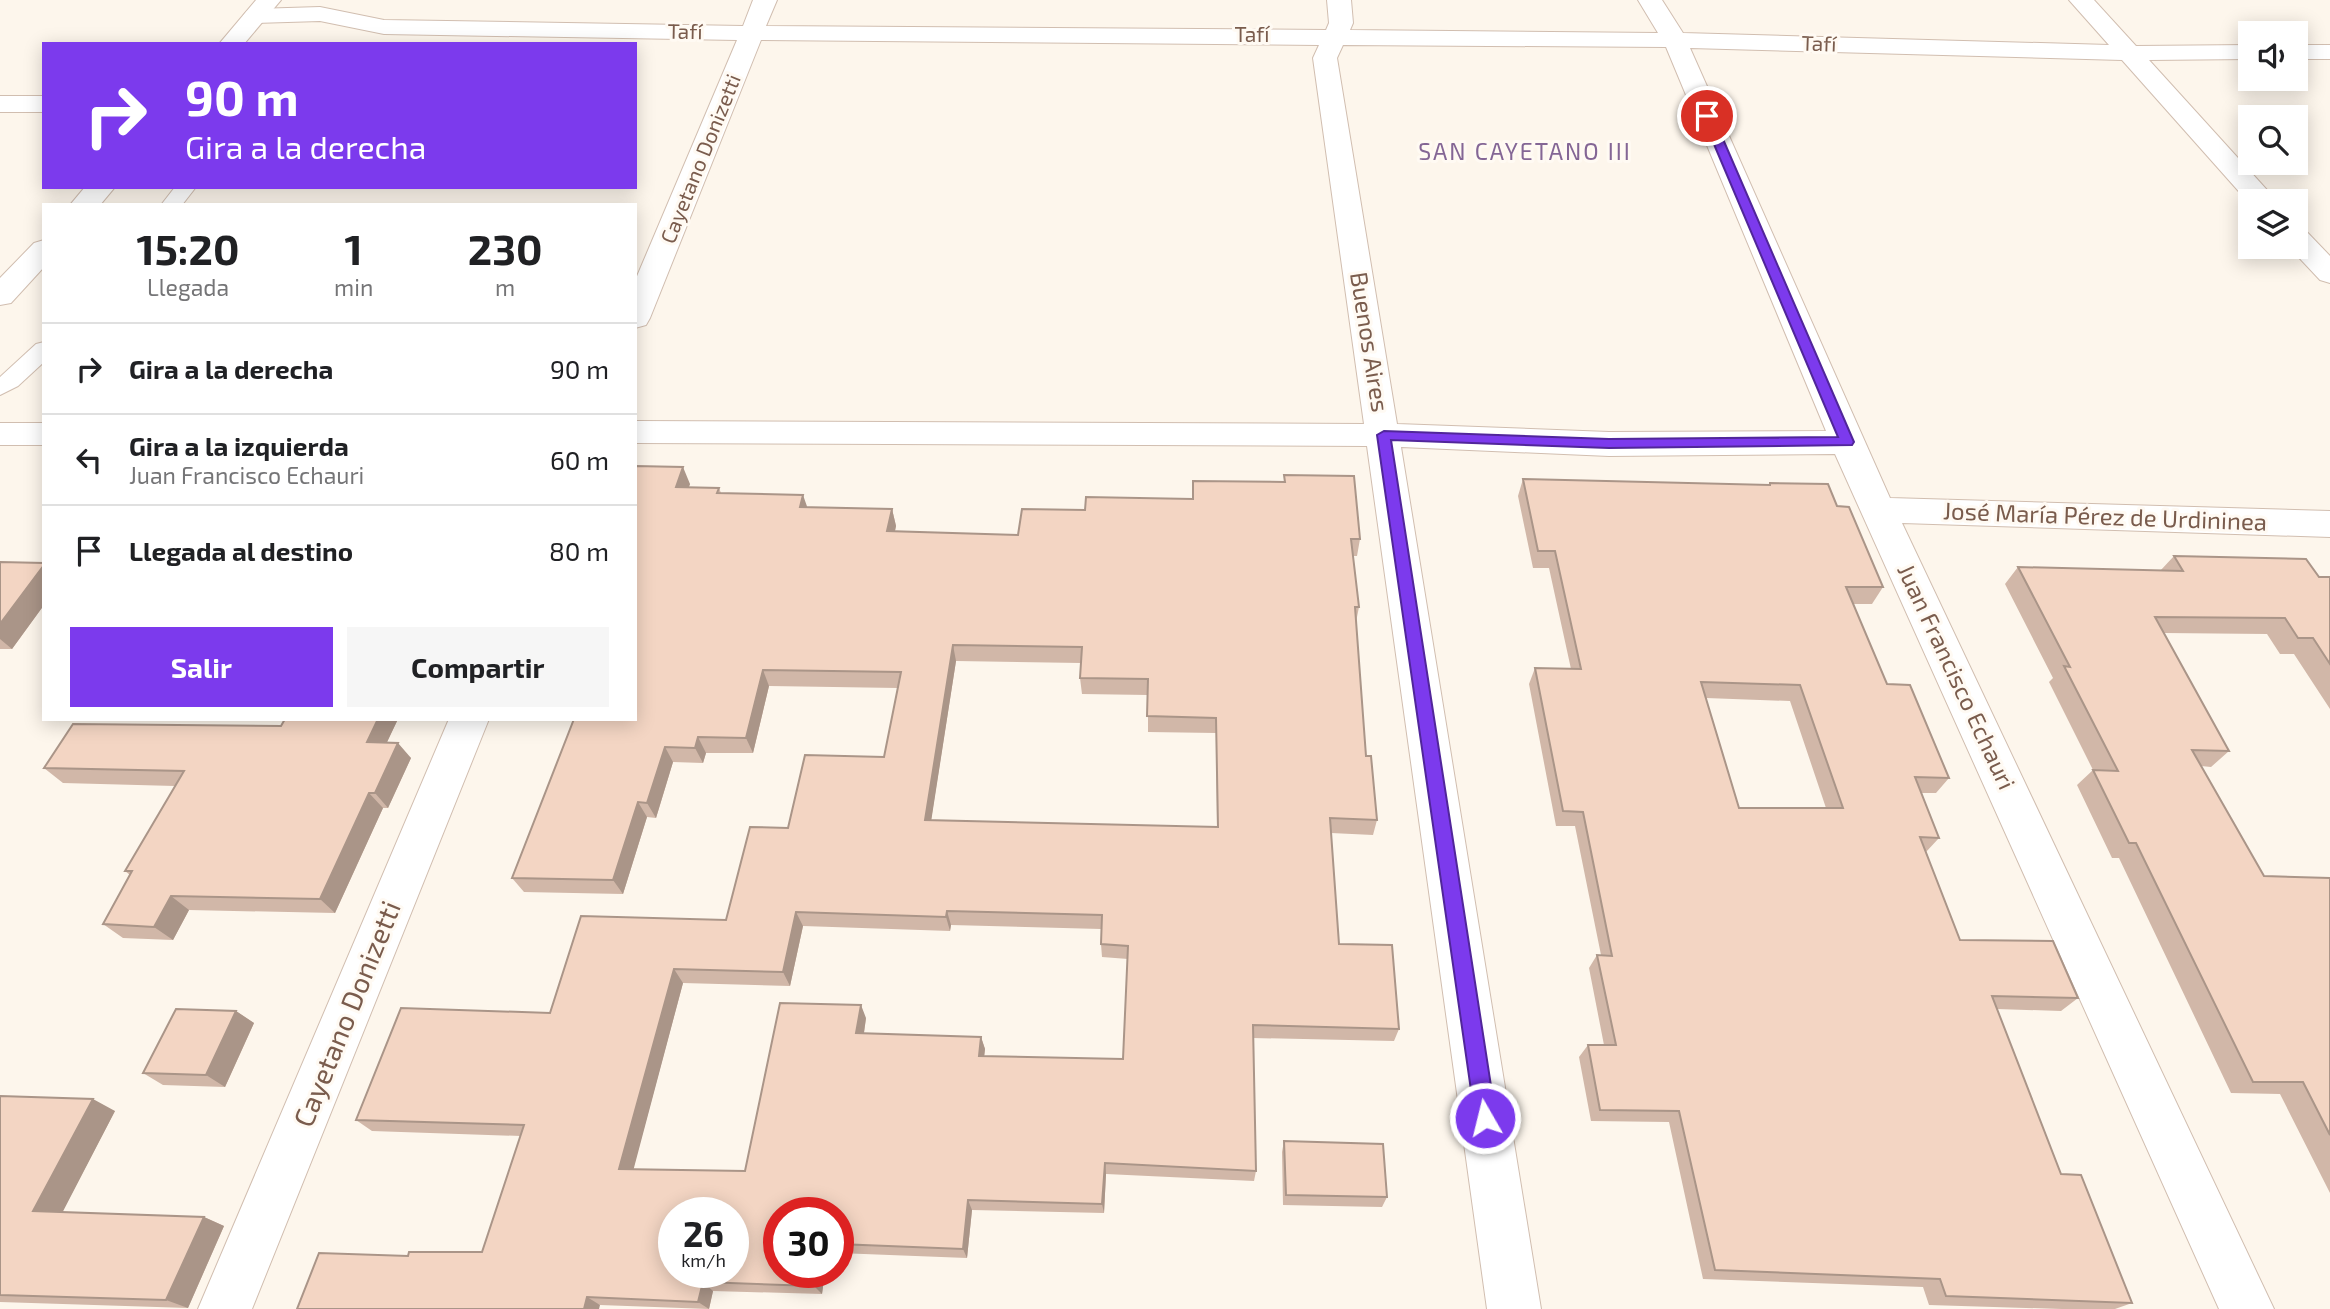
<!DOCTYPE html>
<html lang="es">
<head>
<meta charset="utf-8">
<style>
  :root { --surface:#fff; --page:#f6f6f6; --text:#202124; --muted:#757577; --line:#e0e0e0; --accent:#7c3aed }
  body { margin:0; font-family:"Exo 2",sans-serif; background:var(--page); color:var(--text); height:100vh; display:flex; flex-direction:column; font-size:26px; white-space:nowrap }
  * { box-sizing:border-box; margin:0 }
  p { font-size:23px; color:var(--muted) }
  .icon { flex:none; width:38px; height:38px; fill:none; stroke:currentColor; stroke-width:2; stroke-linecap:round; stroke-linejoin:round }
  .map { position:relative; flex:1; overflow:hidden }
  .drawer { position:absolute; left:42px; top:203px; width:595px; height:518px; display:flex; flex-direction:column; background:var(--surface); border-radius:0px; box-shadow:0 4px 18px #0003 }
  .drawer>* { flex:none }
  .guide { position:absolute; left:42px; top:42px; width:595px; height:147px; border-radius:0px; box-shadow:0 4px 18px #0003; background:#7c3aed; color:#fff; overflow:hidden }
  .controls { position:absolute; left:2238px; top:21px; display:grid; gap:14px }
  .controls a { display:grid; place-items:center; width:70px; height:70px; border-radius:0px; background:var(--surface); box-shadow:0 4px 18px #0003; font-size:35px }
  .speed { position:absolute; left:658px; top:1197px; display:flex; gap:14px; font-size:35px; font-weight:700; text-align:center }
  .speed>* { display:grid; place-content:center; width:91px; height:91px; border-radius:50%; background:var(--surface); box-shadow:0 4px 18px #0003; line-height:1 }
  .speed small { font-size:18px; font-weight:400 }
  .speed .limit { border:10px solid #d22; background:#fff; color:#111 }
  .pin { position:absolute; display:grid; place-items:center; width:60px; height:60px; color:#fff; margin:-30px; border:4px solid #fff; border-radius:50%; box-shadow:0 2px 7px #0007 }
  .me { position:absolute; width:77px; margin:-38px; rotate:352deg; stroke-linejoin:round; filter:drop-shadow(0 0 5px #0008) }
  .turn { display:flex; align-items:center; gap:24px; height:147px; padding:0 28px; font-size:32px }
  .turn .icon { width:91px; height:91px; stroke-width:2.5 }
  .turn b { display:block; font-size:49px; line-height:60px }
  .eta { display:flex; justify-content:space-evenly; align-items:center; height:119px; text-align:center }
  .eta b { font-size:42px; font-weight:700; line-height:49px }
  .cta { display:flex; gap:14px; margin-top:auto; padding:14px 28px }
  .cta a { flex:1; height:80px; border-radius:0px; background:var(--accent); color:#fff; font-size:28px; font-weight:700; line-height:80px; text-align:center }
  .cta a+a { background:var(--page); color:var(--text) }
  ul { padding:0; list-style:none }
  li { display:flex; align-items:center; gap:21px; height:91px; padding:0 28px; border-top:2px solid var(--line) }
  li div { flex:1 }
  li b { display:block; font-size:26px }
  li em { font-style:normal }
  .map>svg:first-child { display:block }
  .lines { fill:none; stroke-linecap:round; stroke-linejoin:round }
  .service-casing { stroke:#d1beb0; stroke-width:2 }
  .minor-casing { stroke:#d1beb0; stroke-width:2 }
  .tertiary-casing { stroke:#d1beb0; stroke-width:2 }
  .service { fill:#fff; fill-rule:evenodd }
  .minor { fill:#fff; fill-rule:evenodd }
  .tertiary { fill:#fff; fill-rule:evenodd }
  .wall { fill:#d1b7a8; fill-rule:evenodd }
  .shaded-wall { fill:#aa9588 }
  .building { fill:#f3d5c3; stroke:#aa9588; stroke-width:2; fill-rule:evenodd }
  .route { fill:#7c3aed; stroke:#51269a; stroke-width:2 }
  .labels { text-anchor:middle; stroke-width:6; stroke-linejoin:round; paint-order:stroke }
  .far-street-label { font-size:21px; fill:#7a5c4d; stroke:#fffaf3 }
  .far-quarter-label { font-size:23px; letter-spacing:2px; fill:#846695; stroke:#fffaf3 }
  .street-label { font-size:24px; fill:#7a5c4d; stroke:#fffaf3 }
  .near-street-label { font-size:28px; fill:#7a5c4d; stroke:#fffaf3 }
</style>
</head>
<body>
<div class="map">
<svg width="2330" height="1309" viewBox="0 0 2330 1309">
  <rect width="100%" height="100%" fill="#fdf6ec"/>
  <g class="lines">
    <defs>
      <path id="service" d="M175,187h21l-14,18h-21z
        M44,342v20l-26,24 -18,9v-18l36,-33z"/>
      <path id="minor" d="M753,0h24l-11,26 560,4 3,-7 -2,-23h24l2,23 -3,7 308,3 -20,-33h24l21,33 426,12 -40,-45h25l42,46 114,-1v14l-101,1 128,141h-27v3l-128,-144 -432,-12 200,450 440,13v26l-428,-14 372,786h-55l-384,-855 -226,2 -208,-9 140,862h-54l-120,-863 -732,-3v-22l729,3 -51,-366 6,-13 -558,-5 -111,278 -4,7 -11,3v-47l102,-241 -353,-6 -64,-13 -65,2 -8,-2 -4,-5 4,-5 8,-2 65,-2 64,13 359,6zM1343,45l323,2 160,384 -217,1 -212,-8 -60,-366z
        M2296,45h34v14h-34z
        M0,96h44v16h-44z
        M2296,228l10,3 24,25v27l-10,-3 -31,-33h7z
        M0,423h44v22h-44z
        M449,719h40l-237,590h-54z"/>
      <path id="tertiary" d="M256,0h25l-37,44h-25z
        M85,187h30l-15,18h-30z
        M44,240v27l-33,36 -11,2v-27l34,-35z"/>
    </defs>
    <use href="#service" class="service-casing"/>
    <use href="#minor" class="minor-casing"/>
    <use href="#tertiary" class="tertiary-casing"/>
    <use href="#service" class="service"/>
    <use href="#minor" class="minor"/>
    <use href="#tertiary" class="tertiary"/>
  </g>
  <path class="wall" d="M635,466l55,18 -2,4h31l2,5 86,14 85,2 4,17 -1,5 123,4 67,-25 108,-11 91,-17v-7l76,64 -3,17h-4l6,51 -3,15 10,134 11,64 -4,15 -42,-2 8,111 60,85 -5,12 -141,-3 3,133 -2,10 -148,-7 -2,39 -132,-3 -5,48 -129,-5v-40h-59l46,59 -3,22 -109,-3 -4,18 -109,-4 -192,-49 74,-4 39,-116 -149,-5 -16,-11 194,-107 176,-93 62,-92 96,-71 14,-69 -129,-2 -16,67h-47l-3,10 -30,-1 -17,56 -9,-1 -24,77 -99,-2 -12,-14 123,-159zM956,661l125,2 -1,15 2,16 66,1v37l68,1 1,94 -286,-7zM951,925l150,4v15l1,13 26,2 -5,100 -139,-3 1,-7 -4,-12 -117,-4 2,-15 -121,153 -112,-2 50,-186 107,3 13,-60 147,5z
    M1523,479l245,6 2,-2 67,23 46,81 -11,17h-19l34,80 62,94 -13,15h-15l18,45 -13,14 34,88 118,58 -17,13 -64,-2 64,165 71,129 -17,6h-53l-133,-4 -6,-18 -220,-8 -34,-157 -78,-1 -12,-64 9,-12h16l-15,-77 8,-13h4l-26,-129h-19l-27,-142 6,-16 36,1 -22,-101h-16l-15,-72zM1706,698l84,3 36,107h-87z
    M2174,556l145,21h11v132l-36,-55h-14l-13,-20 -103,-1 65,118 -18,16 -10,-1 63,110 66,2v315l-50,-99 -49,-1 -112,-235h-7l-35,-73 16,-15 -44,-88 4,-4 -48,-94 13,-17 142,4z
    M0,562l44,1v42l-32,44h-12z
    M285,719h113l-11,23 24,16 -23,50h-5l-48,105 -146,-3 -16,30 -50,-2 -20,-14 27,-49 -5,-4 50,-85 -112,-3 -19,-15 237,-42z
    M236,1011l18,12 -29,64 -62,-2 -20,-12z
    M0,1096l115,15 -53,101 142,5 20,9 -36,82 -188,-6z
    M1284,1141l103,56 -5,10 -99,-2 -1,-53z"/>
  <path class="shaded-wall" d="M683,467l7,17 -7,20 -7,-17z
    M803,495l6,17 -9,-5z
    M892,509l4,17 -5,22 -4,-17z
    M44,565v40l-32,44 -12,-10v-15z
    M953,645l3,16 -27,174 -4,-15z
    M763,670l6,16 -16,67 -7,-15z
    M378,719h20l-18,38 -13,-15z
    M698,737l8,16 -3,10 -8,-15z
    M398,743l13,15 -23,50 -13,-15z
    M665,747l8,15 -17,56 -9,-15z
    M369,793l14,15 -48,105 -15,-14z
    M638,802l9,15 -24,77 -10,-14z
    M171,896l18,14 -16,30 -19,-13z
    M947,911l4,14 -1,6 -4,-14z
    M796,912l7,14 -13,60 -7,-14z
    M674,969l9,14 -52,196 -12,-10z
    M861,1005l5,13 -4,28 -6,-13z
    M236,1011l18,12 -29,64 -19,-12z
    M981,1037l4,12 -2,19 -4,-12z
    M93,1099l22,12 -57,110 -25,-10z
    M1105,1163l1,11 -2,39 -2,-9z
    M968,1200l4,10 -5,48 -4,-9z
    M204,1217l20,9 -36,82 -22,-8z
    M816,1272h9l-3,22 -8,-8z
    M703,1282l10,9 -4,18 -11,-7z
    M587,1297l13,8 -1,4h-15z"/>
  <path class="building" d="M635,466l48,1 -7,20 43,1 -2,5 86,2 -3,12 92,2 -5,22 131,4 4,-26 63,1 1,-13 107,2v-18l92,1 -1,-7 70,1 6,63h-9l8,68h-4l11,149h5l6,64 -47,-2 9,126 53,1 7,84 -146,-4 3,146 -151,-8 -3,41 -134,-4 -5,49 -125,-5v-31h-59v59h37l-2,14 -111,-4 -5,20 -111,-5 -3,12h-287l22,-56 89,3 1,-4h73l42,-127 -168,-5 45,-112 149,5 31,-97 145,4 24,-93 38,1 17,-73 79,2 17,-85 -138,-2 -17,68 -48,-1 -3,11 -30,-1 -18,56 -9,-1 -25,78 -101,-2 62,-159h61zM953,645l129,2 -2,31 68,1 -1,37 69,2 2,109 -293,-7zM947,911l155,4 -1,29 27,2 -5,113 -144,-3 2,-19 -125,-4 5,-28 -81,-2 -35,168 -126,-2 55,-200 109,3 13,-60 150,5zM674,1213h59v59h-59z
    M1523,479l247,6v-2l58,1 9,22 12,1 34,80h-37l41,97 23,1 39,93 -34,-1 24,61 -19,-1 40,103 93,1 25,57 -86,-2 69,178 20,1 51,128 -186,-7 -6,-17 -225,-9 -36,-159 -79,-1 -12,-65h28l-19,-90 15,1 -29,-144 -20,-1 -28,-143 46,1 -26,-118h-17zM1701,682l99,3 43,123h-104z
    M2174,556l132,3 13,18h11v87l-17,-26h-15l-13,-20 -130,-1 74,134 -37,-1 72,126 66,2v257l-27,-53h-50l-117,-239h-7l-36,-73 25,1 -54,-105 6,1 -52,-100 165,4z
    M0,562l44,1v2l-44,59z
    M285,719h93l-11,23 31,1 -23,50h-6l-49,106 -149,-3 -17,31 -51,-3 29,-53h-7l59,-100 -140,-3 29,-44 208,2z
    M176,1009l60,2 -30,64 -63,-2z
    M0,1096l93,3 -60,112 171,6 -38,83 -166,-5z
    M1284,1141l99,3 4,53 -101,-2z"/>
  <path class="route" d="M1707,112l6,4 141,326 -2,3 -243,3 -218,-8 105,678 -3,7 -8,3 -7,-3 -3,-7 -98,-683 7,-4 225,8 229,-2 -136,-321z"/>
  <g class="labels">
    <g class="far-street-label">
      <text transform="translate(685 32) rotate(1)" y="7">Tafí</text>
      <text x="1252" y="42">Tafí</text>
      <text transform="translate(1819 44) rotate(2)" y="7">Tafí</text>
      <text transform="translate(701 159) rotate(-68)" y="7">Cayetano Donizetti</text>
    </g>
    <g class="far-quarter-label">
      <text x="1525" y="160">SAN CAYETANO III</text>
    </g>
    <g class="street-label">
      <text transform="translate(1369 342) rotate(81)" y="8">Buenos Aires</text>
      <text transform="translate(2105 517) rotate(2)" y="8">José María Pérez de Urdininea</text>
      <text transform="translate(1956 677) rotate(65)" y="8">Juan Francisco Echauri</text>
    </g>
    <g class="near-street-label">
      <text transform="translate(347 1014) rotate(-68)" y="10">Cayetano Donizetti</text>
    </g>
  </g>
</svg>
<div class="controls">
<a><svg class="icon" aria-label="sound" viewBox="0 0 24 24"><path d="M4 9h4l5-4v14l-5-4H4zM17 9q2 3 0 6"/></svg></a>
<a><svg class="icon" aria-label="search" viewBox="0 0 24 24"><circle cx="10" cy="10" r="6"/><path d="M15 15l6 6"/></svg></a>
<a><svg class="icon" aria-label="layers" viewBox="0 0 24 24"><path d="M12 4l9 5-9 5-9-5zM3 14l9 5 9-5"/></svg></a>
</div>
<div class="speed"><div>26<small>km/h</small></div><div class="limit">30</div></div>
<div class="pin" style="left:1707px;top:116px;background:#d93025"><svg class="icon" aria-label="arrive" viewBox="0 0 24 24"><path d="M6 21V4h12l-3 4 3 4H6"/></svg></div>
<svg class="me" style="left:1485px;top:1118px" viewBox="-20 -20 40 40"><circle r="17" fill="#7c3aed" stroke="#fff" stroke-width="3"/><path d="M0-11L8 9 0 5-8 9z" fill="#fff"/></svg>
<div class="guide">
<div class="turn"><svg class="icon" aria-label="right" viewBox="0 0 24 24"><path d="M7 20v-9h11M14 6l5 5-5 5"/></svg><div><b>90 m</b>Gira a la derecha</div></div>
</div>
<section class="drawer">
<div class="eta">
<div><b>15:20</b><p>Llegada</p></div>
<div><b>1</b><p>min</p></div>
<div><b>230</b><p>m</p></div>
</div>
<ul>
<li><svg class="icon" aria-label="right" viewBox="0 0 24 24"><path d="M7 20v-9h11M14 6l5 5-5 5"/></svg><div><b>Gira a la derecha</b></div><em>90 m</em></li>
<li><svg class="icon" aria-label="left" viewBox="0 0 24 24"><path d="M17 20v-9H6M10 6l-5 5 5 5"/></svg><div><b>Gira a la izquierda</b><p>Juan Francisco Echauri</p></div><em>60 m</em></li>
<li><svg class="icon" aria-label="arrive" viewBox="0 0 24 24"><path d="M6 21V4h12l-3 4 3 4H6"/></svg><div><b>Llegada al destino</b></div><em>80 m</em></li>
</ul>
<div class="cta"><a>Salir</a><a>Compartir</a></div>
</section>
</div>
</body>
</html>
